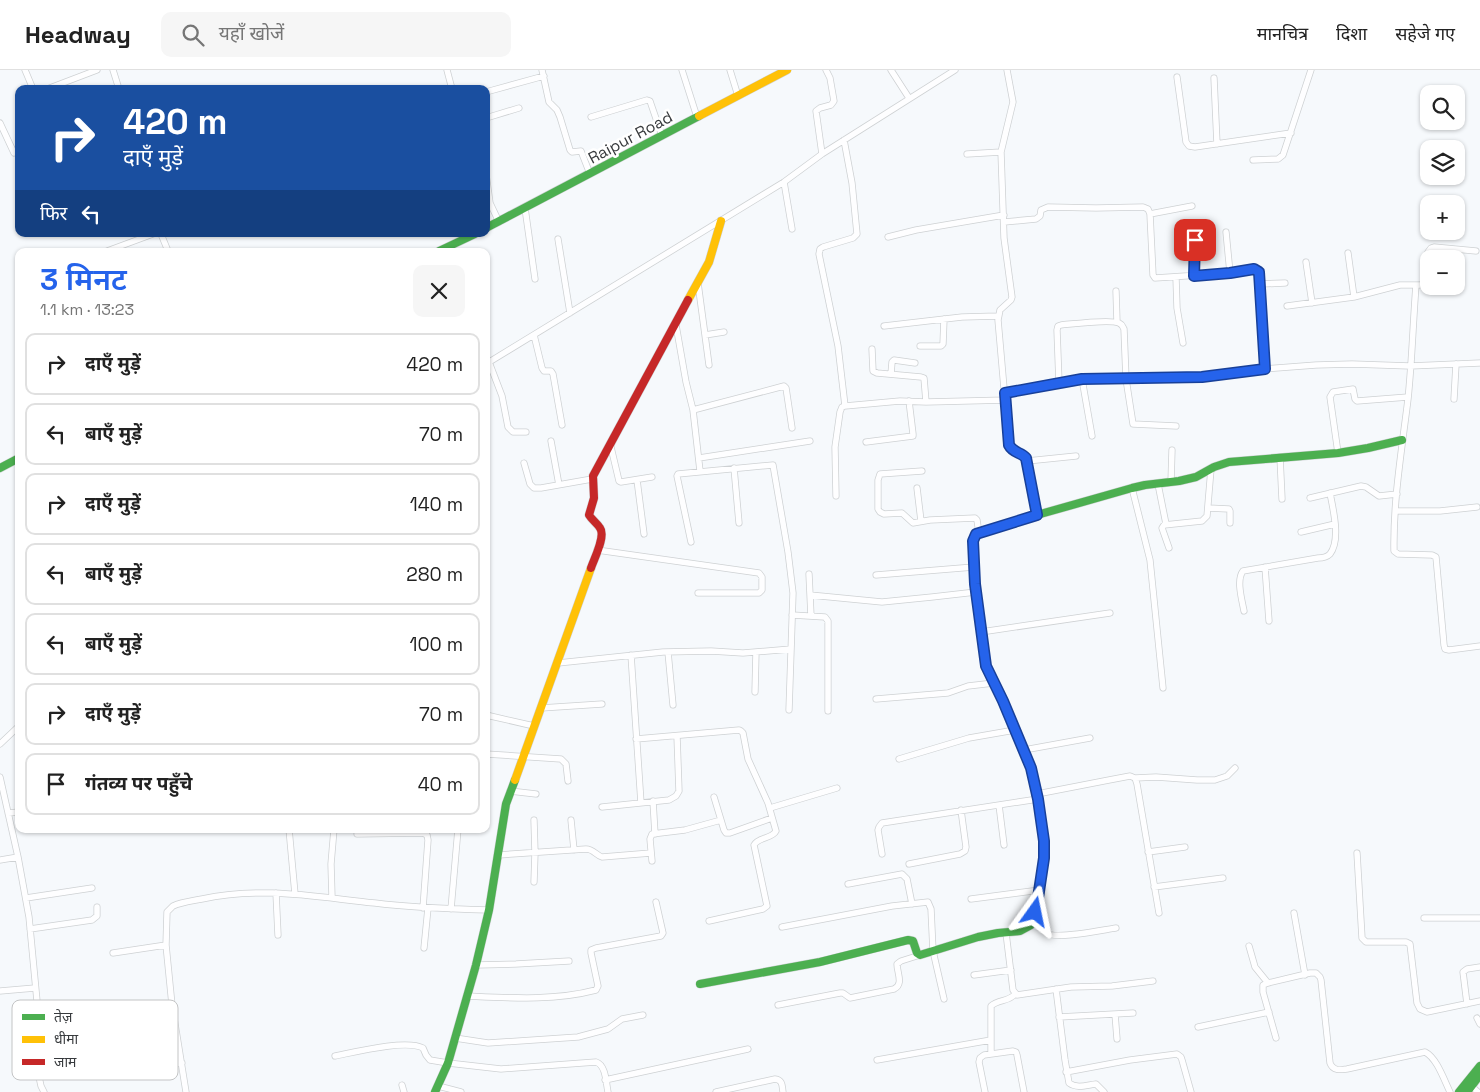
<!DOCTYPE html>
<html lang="hi">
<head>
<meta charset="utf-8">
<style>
  :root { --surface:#fff; --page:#f6f6f6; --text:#222; --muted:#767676; --line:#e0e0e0; --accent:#2563eb }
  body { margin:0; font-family:"Space Grotesk","Noto Sans Devanagari",sans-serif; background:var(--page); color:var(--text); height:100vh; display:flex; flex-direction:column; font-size:19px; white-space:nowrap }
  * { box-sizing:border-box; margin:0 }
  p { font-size:16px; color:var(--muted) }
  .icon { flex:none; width:28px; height:28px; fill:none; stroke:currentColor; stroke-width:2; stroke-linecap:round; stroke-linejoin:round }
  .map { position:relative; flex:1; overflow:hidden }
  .details { position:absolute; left:15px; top:178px; width:475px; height:585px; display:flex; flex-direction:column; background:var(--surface); border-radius:10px; box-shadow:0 1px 4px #0004 }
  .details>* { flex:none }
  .banner { position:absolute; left:15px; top:15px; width:475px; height:152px; border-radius:10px; box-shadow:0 1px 4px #0004; background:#1a4fa0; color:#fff; overflow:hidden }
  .fabs { position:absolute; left:1420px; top:15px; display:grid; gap:10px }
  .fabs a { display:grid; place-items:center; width:45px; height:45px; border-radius:10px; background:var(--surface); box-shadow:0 1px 4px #0004; font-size:25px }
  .pin { position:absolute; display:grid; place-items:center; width:42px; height:42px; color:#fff; margin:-21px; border-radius:10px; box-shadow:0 2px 8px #0006 }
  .me { position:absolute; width:55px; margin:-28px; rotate:12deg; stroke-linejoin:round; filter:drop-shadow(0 0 4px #0008) }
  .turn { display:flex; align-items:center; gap:18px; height:105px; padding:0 25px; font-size:22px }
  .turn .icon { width:65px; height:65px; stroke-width:2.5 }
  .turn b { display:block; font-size:35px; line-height:42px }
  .then { display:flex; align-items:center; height:48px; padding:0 25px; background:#0003; gap:10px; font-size:19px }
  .round { display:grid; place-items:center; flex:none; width:52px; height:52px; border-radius:10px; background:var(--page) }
  .summary { display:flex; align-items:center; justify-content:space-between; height:85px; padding:0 25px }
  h1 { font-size:30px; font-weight:600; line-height:38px; color:var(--accent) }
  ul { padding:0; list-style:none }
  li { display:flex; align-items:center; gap:15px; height:62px; margin:0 10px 8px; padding:0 15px; border:2px solid var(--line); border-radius:10px }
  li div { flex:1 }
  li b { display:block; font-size:19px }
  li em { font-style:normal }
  header { display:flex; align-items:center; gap:30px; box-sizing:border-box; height:70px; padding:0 25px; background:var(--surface); border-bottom:1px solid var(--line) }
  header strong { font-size:24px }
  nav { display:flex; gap:28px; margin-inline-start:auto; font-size:18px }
  .search { width:350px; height:45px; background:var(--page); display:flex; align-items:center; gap:12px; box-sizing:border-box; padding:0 18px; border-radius:10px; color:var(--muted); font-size:19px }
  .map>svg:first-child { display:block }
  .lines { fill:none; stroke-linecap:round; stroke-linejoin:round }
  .street-casing { stroke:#ced1d3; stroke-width:7 }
  .fast-casing { stroke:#ced1d3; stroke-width:9 }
  .slow-casing { stroke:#ced1d3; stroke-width:9 }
  .jam-casing { stroke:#ced1d3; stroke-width:9 }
  .street { stroke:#fefeff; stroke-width:5.5 }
  .fast { stroke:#4caf50; stroke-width:8 }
  .slow { stroke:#ffc107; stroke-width:8 }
  .jam { stroke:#c62828; stroke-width:8 }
  .route-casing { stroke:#184099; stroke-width:12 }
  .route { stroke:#2563eb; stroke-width:9 }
  .labels { text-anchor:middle; stroke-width:5; stroke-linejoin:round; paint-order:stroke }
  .street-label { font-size:16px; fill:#373a3d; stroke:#fff }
  .key { fill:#fff; stroke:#c3c4c5; stroke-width:1 }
  .key-label { font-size:14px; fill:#373a3d }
</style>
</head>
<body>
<header>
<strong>Headway</strong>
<div class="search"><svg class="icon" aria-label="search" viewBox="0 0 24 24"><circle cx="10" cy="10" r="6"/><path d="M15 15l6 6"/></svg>यहाँ खोजें</div>
<nav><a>मानचित्र</a><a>दिशा</a><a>सहेजे गए</a></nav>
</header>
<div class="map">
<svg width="1480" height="1022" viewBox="0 0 1480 1022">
  <rect width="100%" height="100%" fill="#f6f9fc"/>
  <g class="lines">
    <defs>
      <path id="street" d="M25,0l8,19
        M113,0l6,19
        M447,0l5,19
        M542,0l7,32 8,8 3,7 10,33 2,2 9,-1 9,23
        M682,0l15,47
        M730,0l8,26
        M891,0l18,28
        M1007,0l6,32 -12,50 3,86 8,59 -1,3 -11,10 -2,10 11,125c4,8 12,7 17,13l11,57
        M1177,7l9,65 3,4 6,1 96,-14
        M1214,8l3,66
        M47,19l50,-19
        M486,22l58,-16
        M591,47l56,-17 3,1 1,3 11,32
        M486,48l33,-10
        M0,53l14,30
        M844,70l8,43 5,51 -4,4 -30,9 -3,2 -1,5 19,92 7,60
        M822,84l-6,-43 4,-3 11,-3 3,-4 -4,-23 -4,-8
        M967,84l34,-2
        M1253,90l25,-1 5,-4 28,-85
        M486,104l4,29 9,19
        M784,112l8,47
        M525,138l10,71
        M1150,144l42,-8
        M1004,152l32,-3 4,-3 1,-6 7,-3 48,1 47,-1 5,2 2,5 3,61 2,3 75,-5 26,-4 4,4 5,96
        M1226,162l4,41
        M161,164l7,17
        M888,167l28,-7 88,-15
        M558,169l12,74
        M107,181l46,-17
        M1348,183l6,44
        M1306,192l6,41
        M1194,206l1,-36
        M1176,208l1,30 6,35
        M698,213l11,82
        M1261,214l24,-1
        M1416,215c-3,38 -4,76 -8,114 -6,49 -15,102 -14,152l4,3 34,1 4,2 8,88 1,4 4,1 31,-4
        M1116,221l1,31
        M1287,236l67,-9 46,-12h21l2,-1 5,-32 3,-4 3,-1 42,4
        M676,255l10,57 7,28 7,61
        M884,256l78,-9 36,-1
        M534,265l8,33 2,3h7l2,3 9,51
        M705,265l19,-3
        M920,276h21l2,-2 1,-25
        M872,279l1,22 4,2 44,4 3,1 2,24
        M489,292l13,34 6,31 5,5h13
        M486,294l298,-182 38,-28 133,-84
        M891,304l1,-12 2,-2 21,3
        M1082,309l10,57
        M1059,313l-2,-53 1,-4 3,-1c12,-1 48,-6 58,-2 4,2 3,3 5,6l2,50 7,45 43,2
        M1005,323l77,-14 120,-2 63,-8 51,-4 36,-1 58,2 70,-3
        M1454,329l2,-35
        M693,340l91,-24 2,2 6,40
        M551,371l8,44
        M866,372l47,-6v-2l-4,-33
        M610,373l9,38 2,1 31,-5
        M1338,383l-8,-56 3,-5 20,-3 2,10 2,2 51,-4
        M1280,387l2,42
        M699,388l111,-17
        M1027,391l49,-5
        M524,393l6,21 4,4h7l51,-9
        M734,398l5,55
        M922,401l-42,3 -2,6v29l2,3 4,2 18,-1 11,10 17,-3 45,-2 2,2 2,13
        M637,410l7,54
        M1171,412l1,-32
        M1158,414l8,40
        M917,418l4,33
        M1132,418l18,72 13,128
        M836,426l-1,-49 5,-35 2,-5 3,-1 55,-5 26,1 80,-2
        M1310,428l51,-12 5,1 13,9 18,-2
        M1208,438l21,1 1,2v12
        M1396,441h44l37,-4
        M1301,462l34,-8
        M691,472l-14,-66 1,-2 95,-9 15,87 5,41 -4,117
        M1169,478l-7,-20 2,-3 38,-4 5,-5 4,-47
        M597,480l162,23 3,4v13l-3,3h-61
        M1265,497l4,54
        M809,504l2,42
        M876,505l98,-8
        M810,525l72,7 50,-5 44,-5
        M1244,541c-2,-11 -8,-31 -1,-40l75,-13c4,0 9,-1 12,-4 11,-14 3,-45 0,-61
        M792,545l33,2 3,4v90
        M981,562l129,-19
        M668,582l5,53
        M631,585l10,148
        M558,593l105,-11 48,-1 32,2 48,-4
        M755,622l1,-40
        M876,629l72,-6 20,-7 26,-3
        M541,638l61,-4
        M486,645l48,11
        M636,669l103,-9 2,1 2,2 5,26 20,44 8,28c-4,8 -18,6 -22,14l13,61 -4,3 -54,12
        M0,674l19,-18
        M1024,680l66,-12
        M486,684l75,5 5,5 2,17
        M899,689l70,-21 46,-8
        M0,707l18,80 11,60 10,105 -1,50 3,14 3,6
        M1135,708l21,-1 41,3h18l12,-4 8,-8
        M510,721l26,3
        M1037,724l72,-14 21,-4 5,2 2,6 22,129
        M714,727l10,33 2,3h4l42,-15
        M653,731l2,33
        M999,735l5,40
        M602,737l67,-7 7,-4 3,-5 -2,-55
        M770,738l67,-20
        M8,743l11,-1
        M534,750l1,33 -1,29
        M571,750l3,30
        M289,759l6,65
        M357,764l66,-1 4,2 1,5 -5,68
        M1148,782l37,-5
        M1357,783l5,85 4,4h40l4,2 7,59 3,6 7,3 53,-11
        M882,784l-4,-24 1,-3 3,-4 156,-24
        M498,785l88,-6c7,0 10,6 16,8l49,-4
        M0,790l18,-3
        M652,791l-2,-22 2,-5 33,-4 36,-10
        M909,794l51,-10 5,-3 1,-4 -5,-37
        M848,814l54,-10 5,5 5,25
        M1154,817l69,-9
        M276,823l2,42
        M332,827l-1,-33 3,-35
        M26,828l66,-10
        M971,829l69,-9
        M451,839l7,-80
        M1035,842c3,6 6,17 11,21 10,7 56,-3 70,-5
        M1294,843l11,62
        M1424,848h56
        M782,857l110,-21 36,-4 3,7 2,42 11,48
        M30,859l62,-9 5,-4v-9
        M1006,863l7,57 4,5 54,-8 41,-1 41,-5
        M1249,876l6,21 13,16
        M424,878l4,-40
        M113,883l53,-8
        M476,895l40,-1 53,-3
        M974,905l37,-5
        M1056,919l9,71 4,23c8,6 18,2 27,1l8,8
        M0,921l35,-3
        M468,926c43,2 86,5 128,-6l2,-4 -7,-33v-3l5,-2 65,-12 2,-3 -7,-31
        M1467,934l-4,-32 4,-3 13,-2
        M778,935l62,-12h3l7,5 44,-9c10,-5 3,-16 3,-25l4,-3 19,-6
        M1115,944l2,25
        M1059,947l74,-4
        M1477,948l3,6
        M1198,957l71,-15
        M455,968l33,5 90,-6 30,-8 14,-10 21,-4
        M1276,968l-13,-46v-7l5,-2 42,-10h6l4,4 1,3 9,83c3,8 10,7 17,6l78,-17c12,6 19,28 25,40
        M991,984v-48c7,-7 18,-4 24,-12
        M335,986c20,-4 71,-17 88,-8l3,7 4,5 18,3 53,6 95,-7c10,3 10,21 12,30
        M877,990l114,-20
        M119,994l63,-1
        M1066,1002l64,-12 47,-6 4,3 1,3 9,32
        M605,1010l143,-31
        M1469,1014l9,8
        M402,1015l2,7
        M438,1016l23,6
        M186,1022l-14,-87 -6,-60 1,-33 6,-6c9,-4 19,-5 29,-7 61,-13 113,-2 173,4 38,5 76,6 114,7
        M716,1022l59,-13c8,1 7,7 8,13
        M985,1022l-6,-30 1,-4 4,-3 29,-4 3,1 1,3 7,37"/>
      <path id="fast" d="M486,158l213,-112
        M439,181l36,-17
        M0,398l19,-10
        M984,462l53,-17 95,-27 13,-3 34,-4 17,-4 18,-10 15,-5 109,-9 30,-5 34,-8
        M700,914l120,-22 88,-22 5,1 4,12 3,2 58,-18 20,-4 22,-2 11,-6 3,-11
        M435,1022l13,-29 28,-98 13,-55 17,-106 9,-24
        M1459,1022l21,-26
        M1467,1022l13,-17"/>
      <path id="slow" d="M699,46l88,-46
        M688,230l21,-38 12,-41
        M984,462l-7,2 -4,7 2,43 11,82 17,35 28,67 6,26 7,47v17l-6,40 -4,16
        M515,710l76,-212"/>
      <path id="jam" d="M591,498c3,-9 15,-32 9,-40 -3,-5 -8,-8 -11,-13l5,-17 -1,-22 95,-176"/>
    </defs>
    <use href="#street" class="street-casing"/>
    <use href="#fast" class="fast-casing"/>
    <use href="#slow" class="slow-casing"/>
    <use href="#jam" class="jam-casing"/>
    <use href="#street" class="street"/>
    <use href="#fast" class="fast"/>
    <use href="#slow" class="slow"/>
    <use href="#jam" class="jam"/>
  </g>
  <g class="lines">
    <defs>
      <path id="route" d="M1035,842l3,-14 6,-40v-17l-6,-42 -7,-31 -28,-67 -17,-35 -11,-82 -2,-43 3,-7 61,-19 -11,-57c-5,-6 -13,-5 -17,-13l-4,-52 77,-14 120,-2 63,-8 -6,-97 -5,-3 -24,4 -36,3 1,-36"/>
    </defs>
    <use href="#route" class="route-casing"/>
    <use href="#route" class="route"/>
  </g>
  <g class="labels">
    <g class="street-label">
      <text transform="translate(630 67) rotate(-28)" y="6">Raipur Road</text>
    </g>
  </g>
  <rect x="12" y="930" width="166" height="80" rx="8" class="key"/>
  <rect x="22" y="944" width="23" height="6" fill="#4caf50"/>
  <rect x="22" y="966" width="23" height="7" fill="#ffc107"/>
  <rect x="22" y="989" width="23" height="6" fill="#c62828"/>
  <g class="key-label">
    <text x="54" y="952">तेज़</text>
    <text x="54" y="974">धीमा</text>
    <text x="54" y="997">जाम</text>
  </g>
</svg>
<div class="fabs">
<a><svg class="icon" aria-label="search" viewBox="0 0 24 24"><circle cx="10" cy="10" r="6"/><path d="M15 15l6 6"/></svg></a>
<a><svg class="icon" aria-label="layers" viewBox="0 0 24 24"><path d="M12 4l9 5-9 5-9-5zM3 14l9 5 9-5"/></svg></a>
<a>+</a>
<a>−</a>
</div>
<div class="pin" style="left:1195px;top:170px;background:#d93025"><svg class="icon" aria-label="arrive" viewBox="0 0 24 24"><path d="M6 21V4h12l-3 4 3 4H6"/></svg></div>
<svg class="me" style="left:1035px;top:842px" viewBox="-20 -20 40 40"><path d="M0-17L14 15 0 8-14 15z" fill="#2563eb" stroke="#fff" stroke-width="4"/></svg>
<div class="banner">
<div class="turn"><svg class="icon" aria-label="right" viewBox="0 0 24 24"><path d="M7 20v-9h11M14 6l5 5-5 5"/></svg><div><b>420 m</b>दाएँ मुड़ें</div></div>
<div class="then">फिर<svg class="icon" aria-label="left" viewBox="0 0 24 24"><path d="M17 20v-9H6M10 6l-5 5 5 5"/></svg></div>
</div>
<section class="details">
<div class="summary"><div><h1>3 मिनट</h1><p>1.1 km · 13:23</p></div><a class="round"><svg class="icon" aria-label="close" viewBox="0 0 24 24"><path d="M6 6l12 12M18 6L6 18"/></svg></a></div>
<ul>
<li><svg class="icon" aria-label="right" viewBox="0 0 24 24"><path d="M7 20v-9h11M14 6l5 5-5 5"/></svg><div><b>दाएँ मुड़ें</b></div><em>420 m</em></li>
<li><svg class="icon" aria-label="left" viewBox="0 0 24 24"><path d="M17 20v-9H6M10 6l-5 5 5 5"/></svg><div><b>बाएँ मुड़ें</b></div><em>70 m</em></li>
<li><svg class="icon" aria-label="right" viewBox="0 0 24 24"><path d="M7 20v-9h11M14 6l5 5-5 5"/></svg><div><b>दाएँ मुड़ें</b></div><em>140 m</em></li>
<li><svg class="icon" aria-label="left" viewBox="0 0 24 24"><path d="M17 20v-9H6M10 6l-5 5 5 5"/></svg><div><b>बाएँ मुड़ें</b></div><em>280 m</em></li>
<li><svg class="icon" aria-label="left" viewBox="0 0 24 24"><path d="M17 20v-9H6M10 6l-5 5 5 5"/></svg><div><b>बाएँ मुड़ें</b></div><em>100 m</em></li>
<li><svg class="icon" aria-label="right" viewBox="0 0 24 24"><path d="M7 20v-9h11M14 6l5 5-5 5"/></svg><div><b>दाएँ मुड़ें</b></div><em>70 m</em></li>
<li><svg class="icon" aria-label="arrive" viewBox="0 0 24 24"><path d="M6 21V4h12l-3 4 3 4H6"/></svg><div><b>गंतव्य पर पहुँचे</b></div><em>40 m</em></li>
</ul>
</section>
</div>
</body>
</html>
